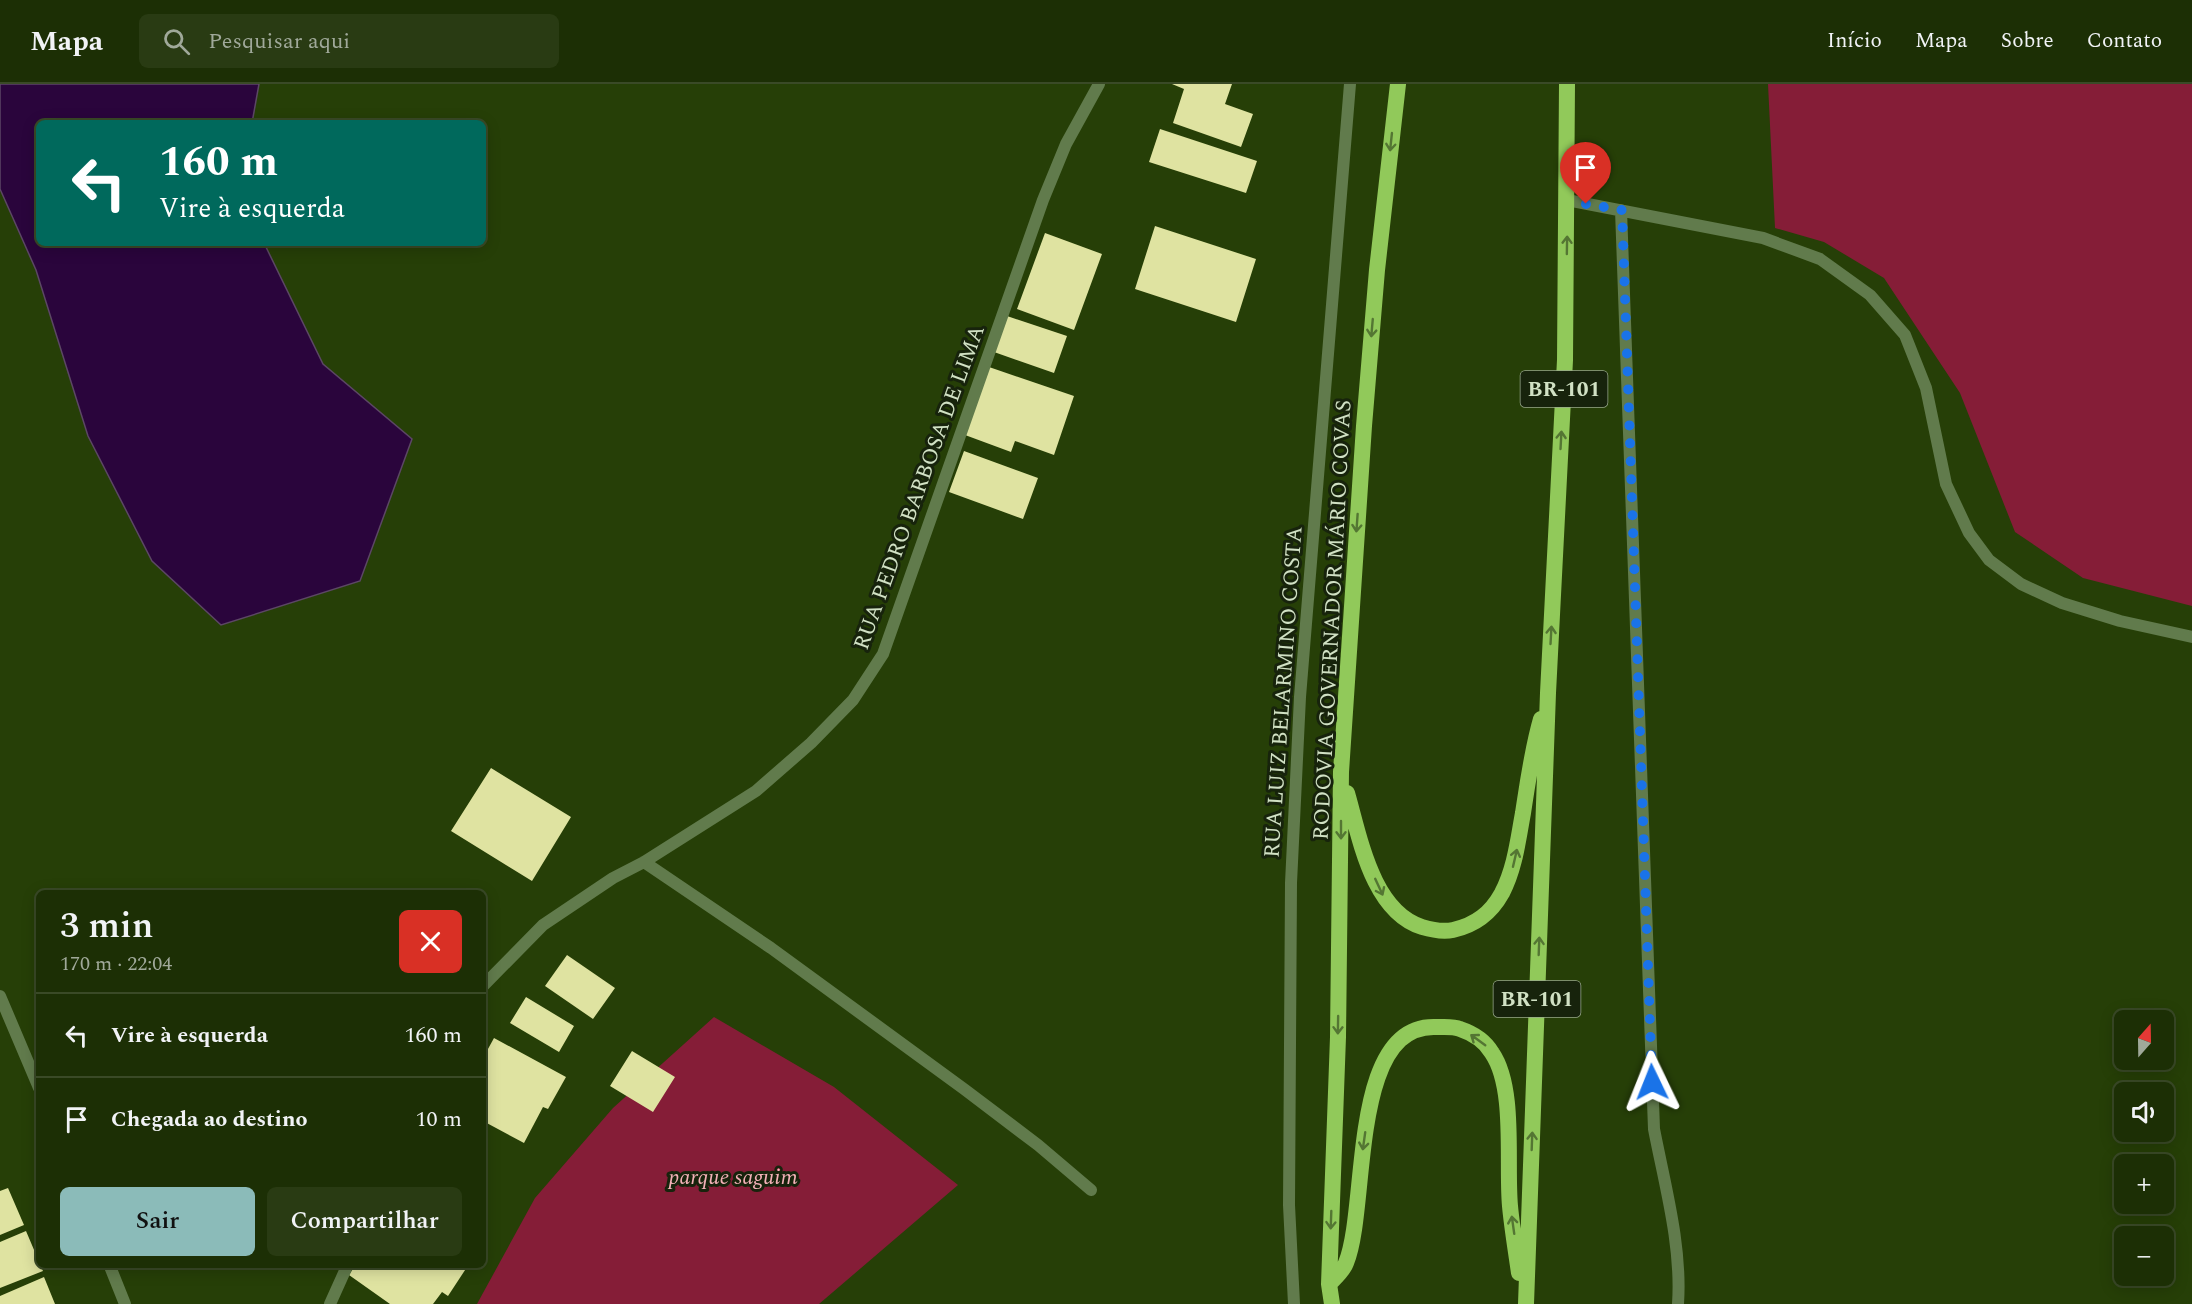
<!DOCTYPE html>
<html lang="pt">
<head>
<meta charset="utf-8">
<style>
  :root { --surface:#1c2f05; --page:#293b13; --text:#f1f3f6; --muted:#a0a99a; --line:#3a4a27; --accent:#8bbbb9 }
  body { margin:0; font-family:Spectral,serif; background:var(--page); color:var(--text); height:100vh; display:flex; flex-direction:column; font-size:22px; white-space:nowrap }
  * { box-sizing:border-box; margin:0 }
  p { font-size:20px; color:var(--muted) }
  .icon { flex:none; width:33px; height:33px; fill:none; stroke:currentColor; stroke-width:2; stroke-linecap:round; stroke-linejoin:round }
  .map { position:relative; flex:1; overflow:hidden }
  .sheet { position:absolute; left:36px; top:806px; width:450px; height:378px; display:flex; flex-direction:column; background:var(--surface); border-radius:9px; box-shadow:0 3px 15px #0003,0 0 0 2px var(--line) }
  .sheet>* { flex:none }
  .hud { position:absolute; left:36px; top:36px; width:450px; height:126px; border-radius:9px; box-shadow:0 3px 15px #0003,0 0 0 2px var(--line); background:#00695c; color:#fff; overflow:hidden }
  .needle { width:39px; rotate:20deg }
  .controls { position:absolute; left:2114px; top:926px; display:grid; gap:12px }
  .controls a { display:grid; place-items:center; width:60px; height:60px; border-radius:9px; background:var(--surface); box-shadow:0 3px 15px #0003,0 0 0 2px var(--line); font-size:30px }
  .pin { position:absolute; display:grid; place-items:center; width:51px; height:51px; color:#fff; margin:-62px -26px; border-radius:50% 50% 50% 0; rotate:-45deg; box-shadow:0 0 6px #0007 }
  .pin .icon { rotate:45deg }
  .me { position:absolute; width:66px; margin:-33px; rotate:358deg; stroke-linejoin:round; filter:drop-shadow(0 0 4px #0008) }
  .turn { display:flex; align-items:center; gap:21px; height:126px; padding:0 24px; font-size:27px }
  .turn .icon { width:78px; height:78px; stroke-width:2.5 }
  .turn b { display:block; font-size:42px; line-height:51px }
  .round { display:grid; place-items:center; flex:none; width:63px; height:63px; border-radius:9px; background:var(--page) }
  .overview { display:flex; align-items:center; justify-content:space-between; height:102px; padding:0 24px }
  h1 { font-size:36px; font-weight:600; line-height:45px }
  .primary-button { display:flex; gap:12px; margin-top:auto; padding:12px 24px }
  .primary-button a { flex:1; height:69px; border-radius:9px; background:var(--accent); color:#111; font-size:24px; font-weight:600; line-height:69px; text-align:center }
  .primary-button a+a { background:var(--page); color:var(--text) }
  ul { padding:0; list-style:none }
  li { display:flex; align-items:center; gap:18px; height:84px; padding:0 24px; border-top:2px solid var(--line) }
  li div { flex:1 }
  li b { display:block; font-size:22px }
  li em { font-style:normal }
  header { display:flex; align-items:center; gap:36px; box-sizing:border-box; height:84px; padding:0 30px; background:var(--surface); border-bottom:2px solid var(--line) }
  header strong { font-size:28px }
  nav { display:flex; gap:33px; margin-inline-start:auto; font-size:21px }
  .search { width:420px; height:54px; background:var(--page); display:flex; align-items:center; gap:15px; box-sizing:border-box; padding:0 21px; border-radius:9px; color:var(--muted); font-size:22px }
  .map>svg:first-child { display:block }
  .green { fill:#851d37 }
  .water { fill:#2a053c; stroke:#5c4765; stroke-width:1.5 }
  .building { fill:#dfe3a1 }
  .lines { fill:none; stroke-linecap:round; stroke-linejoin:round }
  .minor { stroke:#617b4c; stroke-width:12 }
  .trunk { stroke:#91c95a; stroke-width:16 }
  .oneway { stroke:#547633 }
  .route { stroke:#1a73e8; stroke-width:10; stroke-dasharray:0 18 }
  .labels { text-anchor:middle; stroke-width:6; stroke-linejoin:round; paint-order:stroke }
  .shield { fill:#17230c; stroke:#99a88d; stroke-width:1.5 }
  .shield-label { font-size:21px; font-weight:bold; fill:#d1e1c4 }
  .street-label { font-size:22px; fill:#d1e1c4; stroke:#17230c }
  .park-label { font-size:22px; font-style:italic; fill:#f4b1b8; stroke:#17230c }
</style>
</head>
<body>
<header>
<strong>Mapa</strong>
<div class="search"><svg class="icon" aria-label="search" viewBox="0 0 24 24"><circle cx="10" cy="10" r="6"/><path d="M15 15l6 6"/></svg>Pesquisar aqui</div>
<nav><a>Início</a><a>Mapa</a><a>Sobre</a><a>Contato</a></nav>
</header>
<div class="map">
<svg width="2192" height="1220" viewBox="0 0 2192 1220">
  <rect width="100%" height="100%" fill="#263f07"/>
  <path class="green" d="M1768,0h424v522l-109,-28 -68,-46 -55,-139 -76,-115 -60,-36 -49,-14z
    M714,933l120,70 124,98 -139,119h-342l58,-106 78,-90z"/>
  <path class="water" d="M0,0h259l-7,39h-213v120h225l59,121 89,75 -52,142 -139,44 -69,-64 -64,-125 -52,-166 -36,-81z"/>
  <path class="building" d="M1172,0h60l-7,20 28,10 -12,33 -68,-24 11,-34z
    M1160,45l97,32 -11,32 -97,-31z
    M1155,142l101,33 -20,63 -101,-33z
    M1045,149l57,21 -28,76 -57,-21z
    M1007,232l60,20 -13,37 -60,-21z
    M989,283l85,29 -20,59 -39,-14 -4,11 -46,-17z
    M964,367l74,27 -15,41 -74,-27z
    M491,684l80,49 -39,64 -81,-50z
    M567,871l48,33 -22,31 -48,-33z
    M526,913l48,29 -15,26 -49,-29z
    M494,954l72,39 -18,32 -5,-2 -19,36 -41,-22v-40l3,-6 -3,-1v-16z
    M632,967l43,26 -22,35 -43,-26z
    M8,1104l16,37 -24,10v-44z
    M26,1147l17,40 -43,17v-46z
    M356,1180h113l-21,32 -6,-4 -9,12h-43l-41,-29z
    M44,1193l11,27h-55v-8z"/>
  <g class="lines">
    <path class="minor" d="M1567,116l196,38 57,21 50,36 35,40 21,53 20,96 23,49 20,27 32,24 41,19 58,18 72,16
      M1621,126l33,919c11,57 28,117 24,175
      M644,778l127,86 193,141 74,56 53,45
      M483,902l60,-61 70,-47 31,-16 112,-71 55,-48 42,-43 30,-46 160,-454 23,-56 33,-60
      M0,912l39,92
      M109,1180l16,40
      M330,1220l18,-40
      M1294,1220l-5,-99 2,-322 9,-186 50,-613"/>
    <path class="trunk" d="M1347,709c13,45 25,118 75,134 10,3 21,5 31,3 23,-5 38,-17 49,-37 13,-25 16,-53 21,-80 5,-32 9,-63 18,-94
      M1329,1200c6,-6 14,-13 17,-21 23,-55 2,-241 91,-236 7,0 16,-1 23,2 12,4 25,12 32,24 24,35 14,110 18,153 2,22 6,45 9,67
      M1332,1220l-3,-20 9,-247 3,-265 23,-346 13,-156 21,-186
      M1526,1220l22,-611 17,-333 2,-276"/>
  </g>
  <defs><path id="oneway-shaft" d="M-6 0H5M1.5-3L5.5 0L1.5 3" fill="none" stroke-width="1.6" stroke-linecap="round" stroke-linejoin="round" transform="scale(1.5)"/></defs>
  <g class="oneway">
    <use href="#oneway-shaft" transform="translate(1391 58) rotate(96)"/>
    <use href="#oneway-shaft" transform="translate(1567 161) rotate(-89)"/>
    <use href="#oneway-shaft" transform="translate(1372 244) rotate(95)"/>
    <use href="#oneway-shaft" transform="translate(1561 356) rotate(-87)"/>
    <use href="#oneway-shaft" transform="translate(1357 439) rotate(94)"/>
    <use href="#oneway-shaft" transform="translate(1551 551) rotate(-87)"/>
    <use href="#oneway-shaft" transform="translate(1341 746) rotate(90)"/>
    <use href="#oneway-shaft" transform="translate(1515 774) rotate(-77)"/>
    <use href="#oneway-shaft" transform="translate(1379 803) rotate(65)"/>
    <use href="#oneway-shaft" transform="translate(1539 862) rotate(-88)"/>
    <use href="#oneway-shaft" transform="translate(1338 941) rotate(91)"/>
    <use href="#oneway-shaft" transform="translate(1478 956) rotate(-144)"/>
    <use href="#oneway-shaft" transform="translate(1364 1057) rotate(98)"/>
    <use href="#oneway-shaft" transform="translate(1532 1057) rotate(-88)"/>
    <use href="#oneway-shaft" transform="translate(1331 1136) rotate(92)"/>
    <use href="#oneway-shaft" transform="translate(1513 1141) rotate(-98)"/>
  </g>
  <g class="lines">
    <path class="route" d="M1586,120l36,6 30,872"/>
  </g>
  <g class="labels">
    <g class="shield">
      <rect x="1520.5" y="287" width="87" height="36" rx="4.5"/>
      <rect x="1493.5" y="897" width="87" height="36" rx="4.5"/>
    </g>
    <g class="shield-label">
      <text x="1564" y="312">BR-101</text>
      <text x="1537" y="922">BR-101</text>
    </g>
    <g class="street-label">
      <text transform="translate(918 403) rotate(-70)" y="8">RUA PEDRO BARBOSA DE LIMA</text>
      <text transform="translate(1331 536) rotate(-87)" y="8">RODOVIA GOVERNADOR MÁRIO COVAS</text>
      <text transform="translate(1282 608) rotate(-86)" y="8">RUA LUIZ BELARMINO COSTA</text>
    </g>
    <g class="park-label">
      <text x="733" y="1100">parque saguim</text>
    </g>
  </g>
</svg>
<div class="controls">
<a><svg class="needle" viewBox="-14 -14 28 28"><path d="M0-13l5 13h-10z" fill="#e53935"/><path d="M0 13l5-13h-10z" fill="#a0a99a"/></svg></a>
<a><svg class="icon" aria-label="sound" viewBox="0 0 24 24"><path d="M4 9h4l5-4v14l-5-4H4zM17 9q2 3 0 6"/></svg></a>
<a>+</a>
<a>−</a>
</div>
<div class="pin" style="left:1586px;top:120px;background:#d93025"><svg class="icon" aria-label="arrive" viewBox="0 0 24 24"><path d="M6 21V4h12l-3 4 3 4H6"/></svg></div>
<svg class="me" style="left:1652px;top:998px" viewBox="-20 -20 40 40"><path d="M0-17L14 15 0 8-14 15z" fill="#1a73e8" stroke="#fff" stroke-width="4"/></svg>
<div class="hud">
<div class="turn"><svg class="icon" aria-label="left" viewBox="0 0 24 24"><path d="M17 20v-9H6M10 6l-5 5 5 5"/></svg><div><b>160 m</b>Vire à esquerda</div></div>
</div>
<section class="sheet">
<div class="overview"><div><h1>3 min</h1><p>170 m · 22:04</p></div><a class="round" style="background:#d93025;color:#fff"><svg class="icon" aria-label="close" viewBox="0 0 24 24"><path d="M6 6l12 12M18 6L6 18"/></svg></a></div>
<ul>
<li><svg class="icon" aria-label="left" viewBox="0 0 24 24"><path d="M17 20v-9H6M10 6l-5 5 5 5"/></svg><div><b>Vire à esquerda</b></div><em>160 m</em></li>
<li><svg class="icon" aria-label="arrive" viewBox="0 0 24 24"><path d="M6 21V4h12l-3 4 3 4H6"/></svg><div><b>Chegada ao destino</b></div><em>10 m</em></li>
</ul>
<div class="primary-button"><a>Sair</a><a>Compartilhar</a></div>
</section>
</div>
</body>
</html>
